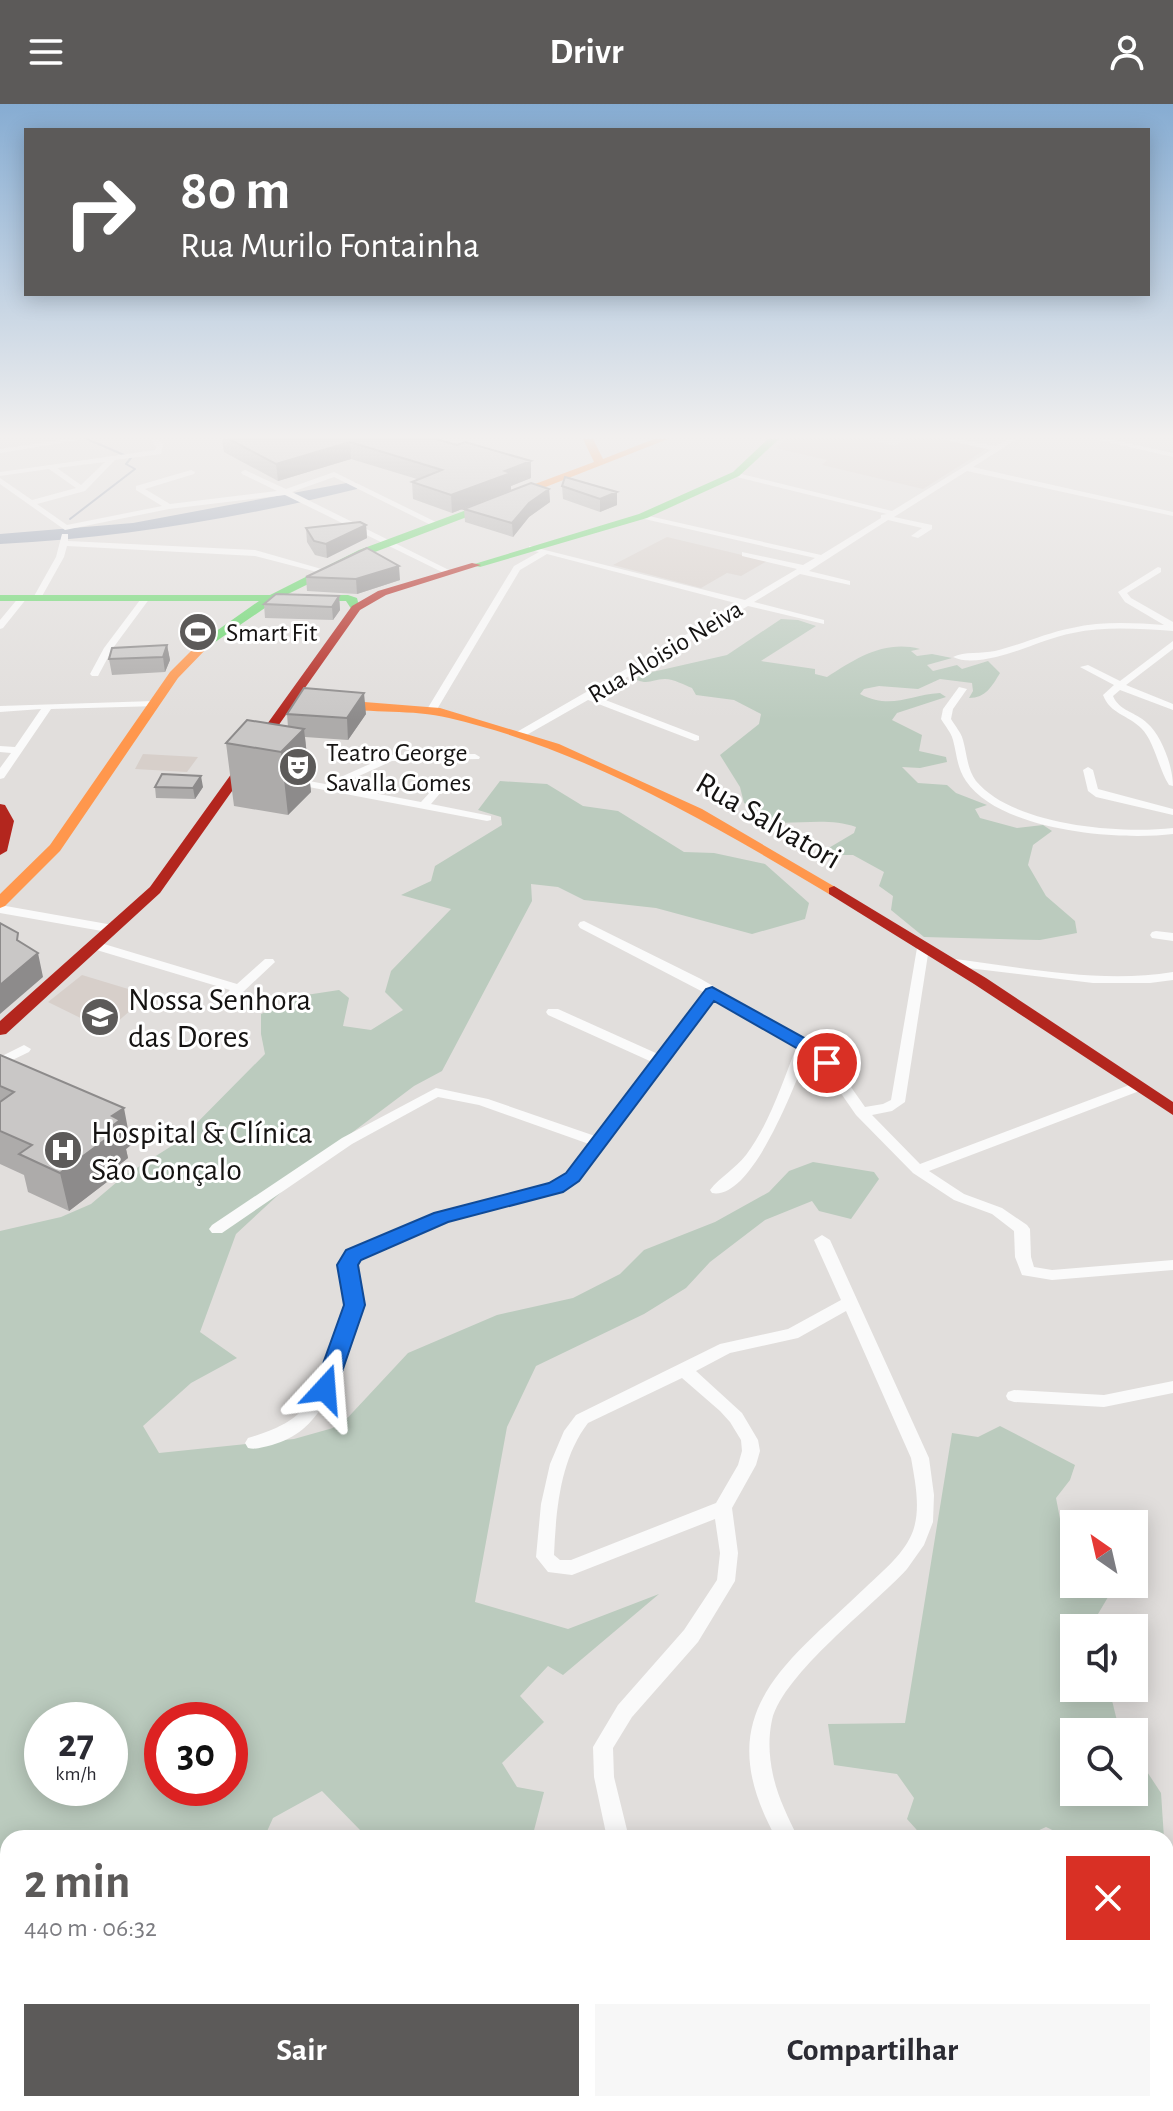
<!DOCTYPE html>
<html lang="pt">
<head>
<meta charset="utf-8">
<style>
  :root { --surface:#fff; --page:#f7f7f7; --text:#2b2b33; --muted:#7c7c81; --accent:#5c5a59 }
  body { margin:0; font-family:"Alegreya Sans",sans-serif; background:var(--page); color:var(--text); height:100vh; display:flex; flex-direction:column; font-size:30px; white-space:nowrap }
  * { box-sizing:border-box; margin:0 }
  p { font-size:26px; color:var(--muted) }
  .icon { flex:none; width:44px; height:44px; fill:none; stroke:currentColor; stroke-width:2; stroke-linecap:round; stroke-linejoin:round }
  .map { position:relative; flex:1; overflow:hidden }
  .details { position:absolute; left:0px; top:1726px; width:1174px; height:282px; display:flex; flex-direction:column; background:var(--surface); border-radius:24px 24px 0 0; box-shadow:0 4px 20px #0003 }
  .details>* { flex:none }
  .hud { position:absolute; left:24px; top:24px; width:1126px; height:168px; border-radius:0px; box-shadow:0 4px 20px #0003; background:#5c5a59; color:#fff; overflow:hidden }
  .needle { width:52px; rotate:326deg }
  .controls { position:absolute; left:1060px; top:1406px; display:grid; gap:16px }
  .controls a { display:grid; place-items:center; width:88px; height:88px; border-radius:0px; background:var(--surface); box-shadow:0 4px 20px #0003; font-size:40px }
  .speed { position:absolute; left:24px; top:1598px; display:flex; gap:16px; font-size:40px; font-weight:700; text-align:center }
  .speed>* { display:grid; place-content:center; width:104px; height:104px; border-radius:50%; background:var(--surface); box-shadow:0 4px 20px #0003; line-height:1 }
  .speed small { font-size:20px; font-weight:400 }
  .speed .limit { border:12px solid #d22; background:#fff; color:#111 }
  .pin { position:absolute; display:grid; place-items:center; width:68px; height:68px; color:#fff; margin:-34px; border:4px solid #fff; border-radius:50%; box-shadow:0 2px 8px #0007 }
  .me { position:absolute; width:88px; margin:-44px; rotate:19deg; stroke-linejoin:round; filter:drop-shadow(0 0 6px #0008) }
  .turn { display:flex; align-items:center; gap:28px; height:168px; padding:0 24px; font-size:36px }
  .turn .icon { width:104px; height:104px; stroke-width:2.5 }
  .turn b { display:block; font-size:56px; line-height:68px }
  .round { display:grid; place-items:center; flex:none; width:84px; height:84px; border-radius:0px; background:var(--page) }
  .overview { display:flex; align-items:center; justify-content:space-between; height:136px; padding:0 24px }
  h1 { font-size:48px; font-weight:600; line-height:60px; color:var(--accent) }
  .button { display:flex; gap:16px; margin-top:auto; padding:16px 24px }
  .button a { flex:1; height:92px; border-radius:0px; background:var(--accent); color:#fff; font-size:32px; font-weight:600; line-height:92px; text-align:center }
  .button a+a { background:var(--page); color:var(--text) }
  header { display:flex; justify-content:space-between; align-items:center; height:104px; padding:0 24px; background:var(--accent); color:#fff; font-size:36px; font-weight:600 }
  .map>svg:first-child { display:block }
  .built { fill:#d7cfca }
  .green { fill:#bbcbbe; fill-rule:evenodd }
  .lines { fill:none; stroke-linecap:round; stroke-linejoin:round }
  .stream-far1 { stroke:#949fb1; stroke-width:2 }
  .stream { stroke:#949fb1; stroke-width:6 }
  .river { fill:#949fb1; fill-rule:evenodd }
  .street { fill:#fafafa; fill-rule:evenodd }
  .fast { fill:#63d668; fill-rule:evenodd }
  .slow { fill:#ff974d; fill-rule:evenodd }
  .jam { fill:#b3261e; fill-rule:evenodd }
  .wall { fill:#adabaa }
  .shaded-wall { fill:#8d8b8b }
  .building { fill:#c9c7c6; stroke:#8d8b8b; stroke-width:2 }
  .route { fill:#1a73e8; stroke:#114b97; stroke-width:2 }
  .labels { text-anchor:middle; stroke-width:6; stroke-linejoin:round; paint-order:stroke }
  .far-poi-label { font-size:26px; fill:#151312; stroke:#fff; text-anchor:start }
  .far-street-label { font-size:26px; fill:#151312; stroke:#fff }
  .street-label { font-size:32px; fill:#151312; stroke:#fff }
  .poi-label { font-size:32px; fill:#151312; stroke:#fff; text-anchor:start }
</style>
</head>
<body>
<header><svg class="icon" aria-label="menu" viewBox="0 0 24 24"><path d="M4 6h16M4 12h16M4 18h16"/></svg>Drivr<svg class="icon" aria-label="person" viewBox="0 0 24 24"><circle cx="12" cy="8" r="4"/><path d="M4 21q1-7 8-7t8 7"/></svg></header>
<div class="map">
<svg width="1173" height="2007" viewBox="0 0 1173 2007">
  <rect width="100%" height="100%" fill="#e1dedc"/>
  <path class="built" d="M786,335h80l29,7 10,-7h34l49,9 -65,41 -101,-24 5,-5 -52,-12z
    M667,433l100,24 -26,15 -14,-3 -26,15 -88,-23z
    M143,650l55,3 -11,15 -52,-3z
    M82,871l66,20 -41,36 -59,-29z"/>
  <path class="green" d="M781,515l17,1 18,6 -55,35 54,8v5l12,3c30,-19 57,-37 93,-28l-9,2 6,5 15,-2 20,4 -25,7 6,6 24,-6 5,4 26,-8 12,12c-8,13 -14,25 -31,25l4,-7 -1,-8 -32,-4 -22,10 -39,-3 -15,3 -4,5c32,16 48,1 80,-1l6,4 -49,16 -5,7 30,15 -3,16 27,6 1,5 -27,6 -18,-1 16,16 29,2 9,8 31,12 -12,4 5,9 37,10 26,-3 9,6 -19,14 -5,20 18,31 29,25 2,12 -37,7 -116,-3 -33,-27 2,-14 -14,-10 5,-14 -31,-17h-16l-10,-6 27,-16 2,-6c-28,-10 -59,-2 -89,-5l-8,-12 -15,-7 -4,-16 -20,-32 39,-31 2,-10 -27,-14 -38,-5 -4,-7c-8,-3 -18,-9 -27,-9 -12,0 -16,6 -28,1l2,-5 88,-20z
    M500,677l47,3 36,22 35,5 66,41 30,1 51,11 44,39 -4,16 -53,15 -96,-26 -72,-8 -26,-13 -27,-3 1,17 -90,170 -28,15 -97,73 -81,75 -36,98 37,26 -46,25 -48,43 16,27 135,-14 46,-13 68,-73 89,-38 76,-17 47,-24 24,-24 71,-28 54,-30 20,-21 24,-9 61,10 5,7 -28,40 -32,-8 -7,-10 -47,19 -55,42 -24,26 -42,26 -108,52 -29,61 -32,175 93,27 91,-35 -96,81 -15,-9 -28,30 24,26 -42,41 15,24 27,5 -12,46h-181l9,-8 -38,-39 -49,27 -9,20h-256v215l-8,-4v-818l61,-14 30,-13 33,-28 54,-34 87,-88 -4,-20v-20l45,-19 33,-5 10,8 -6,28 28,4 32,-20 -18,-18 6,-21 60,-62 -50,-14 30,-14 4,-15 67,-41 -1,-8 -23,-7zM42,1616h68v68h-68zM162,1616h68v68h-68z
    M1000,1322l75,39 -5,15 -14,18 5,26 13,21v39h35l2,8 -13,22v14h-24v60h33c8,15 7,30 15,44h-48v60h60v-40l27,41 3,45h-95l-23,-11 -24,11h-98l-17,-19 7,-21 -17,-24 -63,-9 -6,-41 77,-1 47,-290 26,4z"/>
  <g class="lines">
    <path class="stream-far1" d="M70,415l65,-50 -9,-5 5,-6 -44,-19
      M46,432l3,-2"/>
    <path class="stream" d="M1166,1981l7,-21
      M1157,2007l3,-7"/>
    <path class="river" d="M352,378l5,1v6c-117,29 -237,49 -357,55v-10l133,-11z"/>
    <path class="street" d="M66,335h20l-86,14v-4z
      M150,335h8l5,6 -2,9 -46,6 -30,31 -48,13 30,21 95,-19 -26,-16v-4l55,-16 4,2 -1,2 -49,15 25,15 107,-13 -35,-17 -1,-2 4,-2 41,19 48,-17 108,53 -7,2 -101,-50 -42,15 161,80 -7,2 -161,-79 -116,14 -104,21 -65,-46v-6l32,22 44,-12 -27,-19 -49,7v-4l155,-22 1,-3zM105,358l-24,23 -24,-17z
      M942,335h16l38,7 12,-7h9l-44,28 200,45v4l-206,-45 -73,46 38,8v4l-14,9 -7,-2 11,-8 -34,-8 -79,51 41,10v4l-50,-11 -46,28 70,18v4l-76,-18 -153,90 104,40v4l-4,1 -107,-41 -65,37h-8v-4l224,-129 -192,-50 -27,16 -84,141 -5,3 -5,-3 88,-145 25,-14 -10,-2v-4l216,54 52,-31 -55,-13v-4l61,13 12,-7 -175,-40v-4l181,41 60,-37v-3l6,-1 -154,-38v-4l159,39 99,-61z
      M1094,335h15l64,14v4z
      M62,430h6v7l187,9 70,20 -4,3 -66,-17 -188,-10 -3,11 -23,41 -7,2 -1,-2 23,-41z
      M1158,463l3,1v4l-34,21 4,5 42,24v9c-33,-2 -67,-5 -100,2 -26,5 -51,18 -77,24 -14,3 -31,6 -43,0 11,-6 29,-3 42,-6 26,-6 50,-18 77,-23 30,-7 62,-5 92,-3l-39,-23 -7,-10z
      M20,492l7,2 -24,30 -3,1v-9z
      M143,492l7,2 -37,50 -15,28h-6l-2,-2 14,-26z
      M1173,537v8l-47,36 47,19v6l-53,-20 -7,6c6,15 23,16 34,27 15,13 26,44 26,63l-4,-1c-11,-17 -14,-43 -28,-57 -13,-13 -31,-14 -38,-33l11,-10 -34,-18 8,-2 32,16z
      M959,583l8,2 -14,20 -2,10c4,7 10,13 12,21 4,14 4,29 13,41 38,45 143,53 197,47v6c-55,7 -173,-3 -207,-53 -9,-13 -9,-26 -13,-41 -2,-8 -8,-14 -12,-21l2,-10z
      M154,597l5,3 -1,2 -107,3 -47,69 -4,1v-11l11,-15 -11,-1v-6l15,1 26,-38 -41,3v-6z
      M475,650l5,3 -1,2 -87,2 -55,25 84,16 12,-13 4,-1 5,3 -11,13 60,12v4l-4,1 -194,-37 -5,-3 5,-3 32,6 65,-29z
      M1088,663l5,3 5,19 75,20v6l-77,-18 -8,-6 -5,-21z
      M0,801l113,20 6,4 -6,4 -113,-20z
      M584,817l117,58 108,63 23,18 33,47 18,-3 8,-4 26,-152 6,-4 4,1 2,3 -24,154 -13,9 -20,4 48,49 212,-80h10l2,3 -2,3 -213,81 35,23 38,14 25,17 3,4 1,28 3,10 18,3 121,-10v10l-121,10 -30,-5 -7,-18 -1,-26 -22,-17 -38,-14 -41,-27 -57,-58 -34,-49 -15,-12c-12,30 -55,147 -95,139l-2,-3c10,-13 25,-21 36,-35 24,-32 36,-72 51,-109l-83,-48 -109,148 -28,34 -16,10 -115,31 -87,38 -4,6c2,14 9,28 6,43 -1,12 -8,23 -12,34 -16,44 -27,89 -77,103 -9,2 -16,5 -24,3l-3,-5 3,-5c64,-19 63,-37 85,-95 5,-14 13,-27 13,-41 0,-13 -5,-25 -7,-37l10,-14 87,-37 115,-30 16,-10 22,-30 -110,-39 -41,-8 -86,47 -130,89h-10l-3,-4 3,-4 130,-87 94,-50 52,11 107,37 57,-74 -104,-47 -2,-3 2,-3h10l100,45 47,-61 -125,-65 -2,-3 2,-3z
      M1156,827l17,2v8l-21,-3 -2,-3 2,-3z
      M94,837l143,43 28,-25h8l2,3 -50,47 -5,1 -6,-4 16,-16 -140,-42 -2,-3 2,-3z
      M947,854c75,9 151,26 226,14v8l-23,3h-57l-150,-18 -2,-3 2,-3z
      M24,941l7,4 -2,3 -29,14v-9z
      M822,1131l8,5 99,218 5,37 -1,27 -9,23 -17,24c-35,38 -123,104 -135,151 -4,18 -3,37 1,55 5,23 15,42 25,63h-22c-69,-125 8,-172 90,-251 17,-16 39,-34 47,-56 8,-23 2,-50 -2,-73l-65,-147 -48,27 -68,15 -34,18 46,42 16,27 2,11 -4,14 -24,43 6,45 -3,28 -37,61 -66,75 -19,31 1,29 15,61h-22l-13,-61 -1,-30 25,-42 66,-75 33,-50 3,-27 -5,-34 -143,56 -24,-3 -12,-15 5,-53 9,-40 14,-33 12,-16 144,-71 68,-15 53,-29 -27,-60zM682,1274l38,33 10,11 11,18 1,11 -4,14 -22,38 -145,57h-11l-6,-5c2,-44 6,-96 34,-132z
      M1173,1277v12l-69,14 -90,-5 -6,-2 -2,-4 2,-4 6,-2 90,5z
      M1173,1888v37l-7,3v-38z
      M508,2000h24v7h-24z
      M1119,2000h24l-3,7h-24z"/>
    <path class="fast" d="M768,335h11l-40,37 -92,42 -167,49 -9,-2 168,-51 94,-42z
      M539,379l5,3 -1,2 -176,67 -81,40h62l9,3 3,12h-8l-6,-9h-71l-73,50 -4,-1v-6l61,-43h-259v-6h270l89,-45z"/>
    <path class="slow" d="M583,335h10l10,20 51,-20h14l-125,49h-8v-4l59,-22z
      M198,540l10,3 -30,31 -118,173 -55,55 -5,2v-14l50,-49 120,-173z
      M339,596l101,8 119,36 143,65 140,82 -3,3h-10c-119,-71 -243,-144 -380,-176 -37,-9 -77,-4 -115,-11v-6z
      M224,2000h72l-2,7h-72z"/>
    <path class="jam" d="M472,459l9,2 -95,30 -26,15 -200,283 -154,141 -6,1v-14l150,-134 202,-281 26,-15z
      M0,700l5,1 9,16 -7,30 -7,4z
      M834,782l152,92 187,124v13l-199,-131 -145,-90v-6z
      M8,1986v14h61l2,7h-71v-15z
      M1064,2000h50l2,7h-50z"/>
  </g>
  <path class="wall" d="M222,335h214l95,39 -20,8v4l-59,23 -39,-14 -1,-17 5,-3 -66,-20 -73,22 -54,-29z
    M562,382l55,6v13l-17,7 -37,-13z
    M549,385l1,13 -21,15 -16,20 -48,-15 -1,-13z
    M366,421l1,13 -40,20 -12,-3 -8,-13 -1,-14z
    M306,473l94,3 -43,14 -50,-3z
    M339,492l1,14 -7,10 -68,-2 -1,-14z
    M167,541l3,15 -5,12 -53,3 -3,-16z
    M287,610h79l-18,26 -43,-3 6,55 -23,23 -54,-9 -8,-63 62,-16z
    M155,683h48l-8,12 -39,-1z
    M0,951l131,90 -5,4 2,9 -9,7 1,7 -51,39 -41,-19 -4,-17 -24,-11z"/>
  <path class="shaded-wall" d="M350,338l1,17 -73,22 -2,-17z
    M531,357v17l-20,8v4l-59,23 -1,-18 54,-24z
    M549,385l1,13 -21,15 -16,20 -1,-14 17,-20z
    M617,388v13l-17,7v-13z
    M366,421l1,13 -40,20 -1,-14z
    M399,462l1,14 -43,14 -1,-15z
    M339,492l1,14 -7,10 -1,-13z
    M167,541l3,15 -5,12 -2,-15z
    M364,589l2,21 -18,26 -1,-22z
    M304,625l7,63 -23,23 -7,-63z
    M201,672l2,11 -8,12 -2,-11z
    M38,849l5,24 -43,37v-29z
    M124,1004l7,37 -5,4 2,9 -9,7 1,7 -51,39 -9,-38 46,-42 6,-15z"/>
  <path class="building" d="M229,335h207l21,6 8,-3 66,19 -26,10 6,2 -60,22 -39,-13 30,-12 -92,-28 -74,22z
    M565,373l52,15 -17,7 -38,-13z
    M531,379l18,6 -20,14 -17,20 -48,-14z
    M360,418l6,3 -40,19 -12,-3 -8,-13z
    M367,444l32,18 -43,13 -50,-2z
    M276,490l63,2 -7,11 -68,-3z
    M167,541l-4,12 -54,2 3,-11z
    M304,584l60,5 -17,25 -60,-4z
    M247,616l57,9 -23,23 -55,-9z
    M162,670l39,2 -8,12 -38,-1z
    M0,819l18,10 -1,7 21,13 -38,32z
    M0,951l124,53 -12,8 8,4 -14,11 7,3 -53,39 -41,-19 13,-9 -32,-14v-29l14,-10 -14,-6z"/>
  <linearGradient id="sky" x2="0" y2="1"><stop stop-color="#86acd2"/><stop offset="0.54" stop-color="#f2f0ef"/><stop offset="1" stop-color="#f2f0ef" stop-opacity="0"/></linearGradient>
  <rect width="1173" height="616" fill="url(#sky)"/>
  <path class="route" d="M712,883l98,54 26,22 -3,4h-12l-23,-18 -84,-48 -135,180 -16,11 -115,30 -87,38 -3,5 7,40 -29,84 -3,5h-16l-3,-5 30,-84 -7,-40 9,-15 88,-37 115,-30 17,-10 140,-184z"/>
  <defs>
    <symbol id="stadium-disc" viewBox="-11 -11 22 22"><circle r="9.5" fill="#5c5a59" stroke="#fff"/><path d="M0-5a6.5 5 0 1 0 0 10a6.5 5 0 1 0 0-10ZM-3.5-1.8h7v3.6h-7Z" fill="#fff"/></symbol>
    <symbol id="theatre-disc" viewBox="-11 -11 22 22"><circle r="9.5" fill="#5c5a59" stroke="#fff"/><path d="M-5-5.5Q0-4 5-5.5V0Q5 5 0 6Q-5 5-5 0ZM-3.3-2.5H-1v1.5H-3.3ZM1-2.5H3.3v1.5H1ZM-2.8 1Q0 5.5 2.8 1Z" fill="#fff"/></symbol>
    <symbol id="school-disc" viewBox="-11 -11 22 22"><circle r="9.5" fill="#5c5a59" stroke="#fff"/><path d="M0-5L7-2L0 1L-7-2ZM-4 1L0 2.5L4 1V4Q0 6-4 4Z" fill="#fff"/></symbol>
    <symbol id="hospital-disc" viewBox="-11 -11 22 22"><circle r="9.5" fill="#5c5a59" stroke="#fff"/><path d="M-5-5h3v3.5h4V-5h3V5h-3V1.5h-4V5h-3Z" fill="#fff"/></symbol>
  </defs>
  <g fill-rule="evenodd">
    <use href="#stadium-disc" x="176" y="506" width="44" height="44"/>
    <use href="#theatre-disc" x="276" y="641" width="44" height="44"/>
    <use href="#school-disc" x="78" y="891" width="44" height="44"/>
    <use href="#hospital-disc" x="41" y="1024" width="44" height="44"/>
  </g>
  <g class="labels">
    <g class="far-poi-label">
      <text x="226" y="537">Smart Fit</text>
      <text x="326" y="657">Teatro George<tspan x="326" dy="30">Savalla Gomes</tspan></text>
    </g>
    <g class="far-street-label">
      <text transform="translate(665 547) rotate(-31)" y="9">Rua Aloisio Neiva</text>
    </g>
    <g class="street-label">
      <text transform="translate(769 716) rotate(30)" y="11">Rua Salvatori</text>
    </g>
    <g class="poi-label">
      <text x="128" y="906">Nossa Senhora<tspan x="128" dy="37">das Dores</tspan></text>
      <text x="91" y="1039">Hospital &amp; Clínica<tspan x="91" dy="37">São Gonçalo</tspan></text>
    </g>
  </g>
</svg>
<div class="controls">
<a><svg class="needle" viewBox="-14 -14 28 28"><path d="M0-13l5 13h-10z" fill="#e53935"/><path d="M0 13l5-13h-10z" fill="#7c7c81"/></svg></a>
<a><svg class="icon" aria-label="sound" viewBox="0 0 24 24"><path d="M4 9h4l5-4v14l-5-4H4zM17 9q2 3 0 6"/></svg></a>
<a><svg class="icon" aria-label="search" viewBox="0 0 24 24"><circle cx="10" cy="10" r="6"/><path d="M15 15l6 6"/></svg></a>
</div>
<div class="speed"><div>27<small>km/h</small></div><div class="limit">30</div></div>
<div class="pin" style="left:827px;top:959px;background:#d93025"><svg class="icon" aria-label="arrive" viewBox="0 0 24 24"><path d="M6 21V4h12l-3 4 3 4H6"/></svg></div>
<svg class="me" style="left:325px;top:1285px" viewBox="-20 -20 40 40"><path d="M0-17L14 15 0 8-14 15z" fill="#1a73e8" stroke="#fff" stroke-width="4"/></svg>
<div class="hud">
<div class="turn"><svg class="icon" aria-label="right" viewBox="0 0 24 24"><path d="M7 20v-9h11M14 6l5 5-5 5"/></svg><div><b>80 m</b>Rua Murilo Fontainha</div></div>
</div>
<section class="details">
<div class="overview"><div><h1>2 min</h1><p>440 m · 06:32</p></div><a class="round" style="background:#d93025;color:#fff"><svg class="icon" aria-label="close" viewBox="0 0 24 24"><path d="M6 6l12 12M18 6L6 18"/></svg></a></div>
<div class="button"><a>Sair</a><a>Compartilhar</a></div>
</section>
</div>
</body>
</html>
